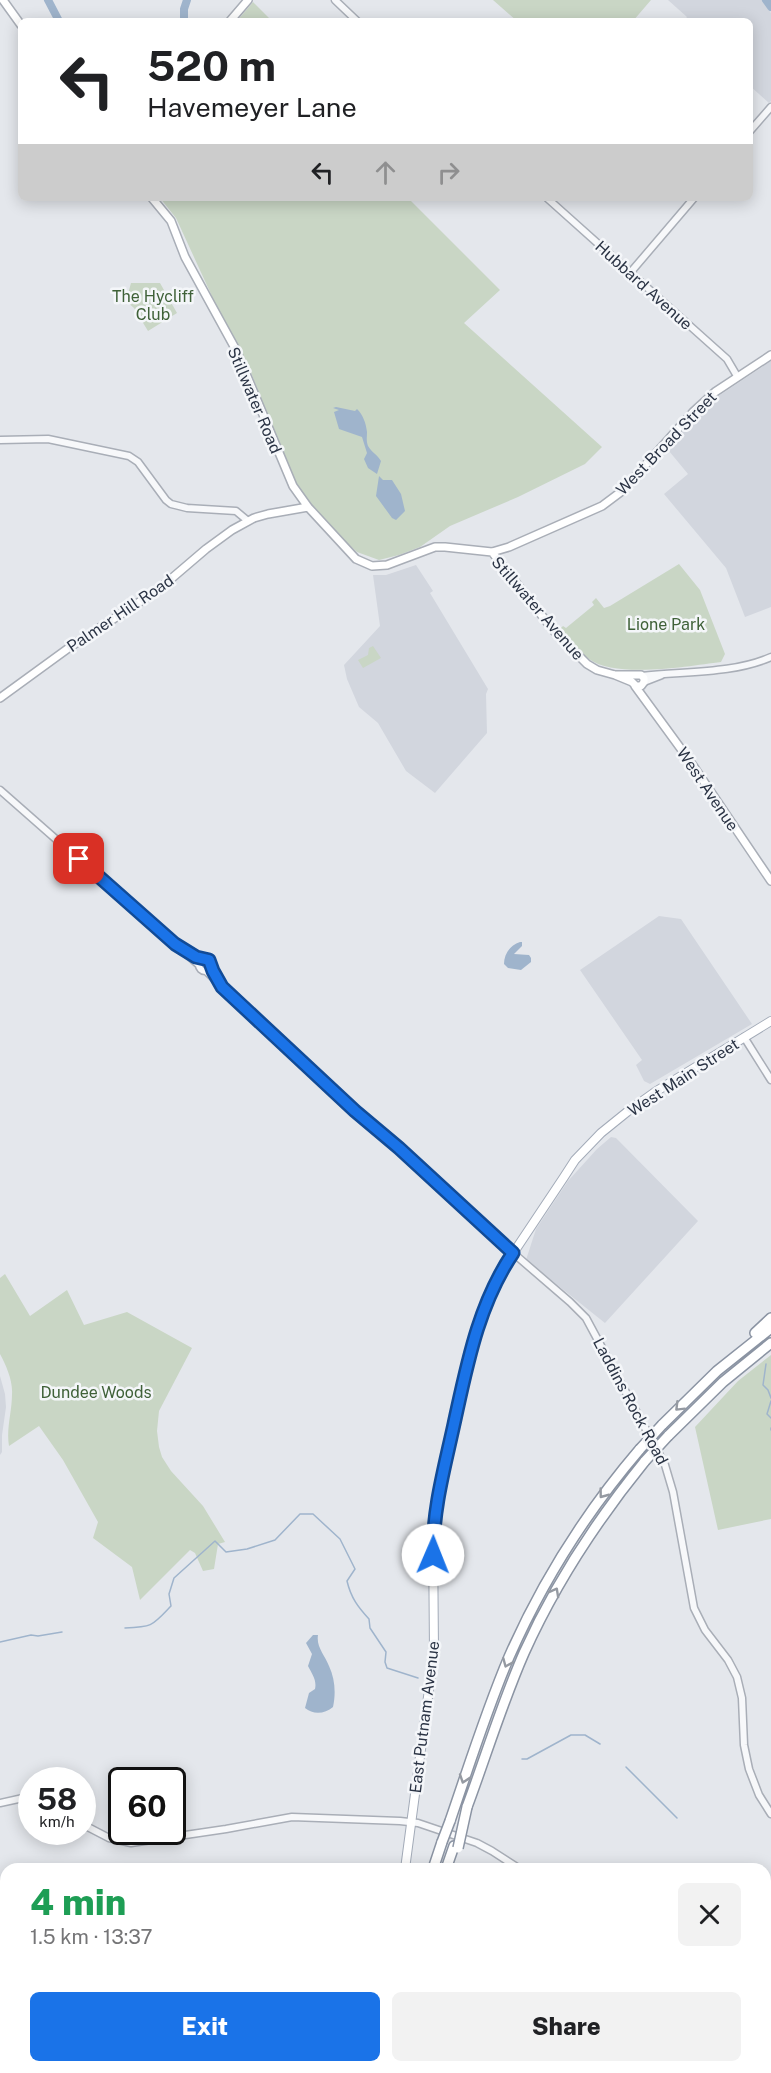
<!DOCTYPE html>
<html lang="en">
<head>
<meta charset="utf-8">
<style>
  :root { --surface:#fff; --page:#f2f2f2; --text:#202124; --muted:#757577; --accent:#1a73e8 }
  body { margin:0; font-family:"Public Sans",sans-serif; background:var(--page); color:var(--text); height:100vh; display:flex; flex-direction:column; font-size:22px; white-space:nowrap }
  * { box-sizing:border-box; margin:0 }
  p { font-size:20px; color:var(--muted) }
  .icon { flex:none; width:33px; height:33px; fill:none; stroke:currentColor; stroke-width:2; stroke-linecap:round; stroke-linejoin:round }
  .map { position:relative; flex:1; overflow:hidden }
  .details { position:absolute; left:0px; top:1863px; width:771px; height:210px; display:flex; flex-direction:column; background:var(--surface); border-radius:18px 18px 0 0; box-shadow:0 3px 15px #0003 }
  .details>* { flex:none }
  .banner { position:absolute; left:18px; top:18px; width:735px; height:183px; border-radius:9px; box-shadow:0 3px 15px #0003; background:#fff; color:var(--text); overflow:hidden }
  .speed { position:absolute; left:18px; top:1767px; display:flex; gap:12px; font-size:30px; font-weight:700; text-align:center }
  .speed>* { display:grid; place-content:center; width:78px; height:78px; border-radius:50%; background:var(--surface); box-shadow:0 3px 15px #0003; line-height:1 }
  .speed small { font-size:15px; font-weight:400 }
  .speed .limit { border:3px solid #111; border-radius:9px; background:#fff; color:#111 }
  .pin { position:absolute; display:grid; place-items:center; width:51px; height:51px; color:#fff; margin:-26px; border-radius:12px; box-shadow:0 3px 9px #0006 }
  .me { position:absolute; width:66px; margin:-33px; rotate:1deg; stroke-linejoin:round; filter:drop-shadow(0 0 4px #0008) }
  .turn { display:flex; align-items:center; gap:21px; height:126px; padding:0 30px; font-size:27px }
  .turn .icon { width:78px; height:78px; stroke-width:2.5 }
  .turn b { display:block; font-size:42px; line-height:51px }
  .lanes { display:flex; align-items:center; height:57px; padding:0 30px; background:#0003; justify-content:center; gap:30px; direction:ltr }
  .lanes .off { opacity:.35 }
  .round { display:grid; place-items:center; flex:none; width:63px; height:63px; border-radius:9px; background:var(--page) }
  .headline { display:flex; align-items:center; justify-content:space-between; height:102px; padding:0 30px }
  h1 { font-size:36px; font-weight:800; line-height:45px; color:#1e9e55 }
  .action { display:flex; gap:12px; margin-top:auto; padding:12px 30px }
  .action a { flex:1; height:69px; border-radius:9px; background:var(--accent); color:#fff; font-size:24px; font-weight:800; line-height:69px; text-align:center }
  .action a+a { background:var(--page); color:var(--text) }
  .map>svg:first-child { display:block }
  .built { fill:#d2d6de }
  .green { fill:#c9d6c5 }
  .water { fill:#9fb4cc }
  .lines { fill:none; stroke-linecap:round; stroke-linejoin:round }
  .stream { stroke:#9fb4cc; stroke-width:1.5 }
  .river { stroke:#9fb4cc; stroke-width:8 }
  .tertiary-casing { stroke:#a9aeb7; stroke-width:9 }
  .secondary-casing { stroke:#a9aeb7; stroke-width:10 }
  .primary-casing { stroke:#a3abb8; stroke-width:10 }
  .motorway-casing { stroke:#8b94a3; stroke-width:12 }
  .tertiary { stroke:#f7f8fa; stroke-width:6 }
  .secondary { stroke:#fff; stroke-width:7 }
  .primary { stroke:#fff; stroke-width:8 }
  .motorway { stroke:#fff; stroke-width:9 }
  .motorway-bridge-casing { stroke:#8b94a3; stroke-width:12; stroke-linecap:butt }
  .motorway-bridge { stroke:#fff; stroke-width:9 }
  .oneway { stroke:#959aa2 }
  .route-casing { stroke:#114b97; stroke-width:15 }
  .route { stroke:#1a73e8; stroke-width:10 }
  .labels { text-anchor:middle; stroke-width:5; stroke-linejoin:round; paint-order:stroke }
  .street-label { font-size:16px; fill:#2b3445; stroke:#f4f6f9 }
  .park-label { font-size:16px; fill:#3f6138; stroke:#f4f6f9 }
</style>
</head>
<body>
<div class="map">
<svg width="771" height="2073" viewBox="0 0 771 2073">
  <rect width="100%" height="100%" fill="#e4e7ec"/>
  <path class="built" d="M668,0h94l9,13v88l-2,2 -19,-17v-65h-66l3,-4z
    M771,361v246l-26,10 -19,-49 -62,-74 24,-20 -19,-23 -2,-4 50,-50z
    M416,565l17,26 -3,2 58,96 -2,5 1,39 -52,60 -29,-22 -28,-48 -19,-16 -12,-28 -3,-14 36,-39 -7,-51h13z
    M659,916l22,3 71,105 -102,60 -6,-3 -8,-16 6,-5 -62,-90z
    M611,1137l5,1 82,83 -93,102 -79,-63 10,-31 32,-48 29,-32z
    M0,1376l5,18 1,13 -4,28v17l-2,3z"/>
  <path class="green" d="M493,0h158l-18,21h-116z
    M253,2l19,19h-35z
    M160,198h248l92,92 -36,33 138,124 -17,17 -67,33 -68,29 -30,21 -21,8 -20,5 -22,-8 -18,-16 -42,-48 -21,-49 -27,-72 -33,-62 -40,-87z
    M131,283h29l17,30 -29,18 -14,-23 -8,-7z
    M679,564l21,26 25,64 -4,8c-32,4 -105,17 -132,-3 -11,-8 -20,-20 -29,-30l3,-3 3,2 28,-23 -2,-3 4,-4 8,10 6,-2z
    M373,646l8,12 -18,10 -5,-8 10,-5 1,-7z
    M5,1274l25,42 37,-26 17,35 43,-13 65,36 -33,63 -2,20 2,16 3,10 9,14 32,35 22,36 -7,2 -4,25 -11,2 -8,-18 -5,-3 -50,50 -8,-33 -39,-29 5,-16 -35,-62 -24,-34 -30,20c-3,-17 3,-34 3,-52 1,-13 -6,-29 -12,-40v-76z
    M771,1355v164l-53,11 -23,-103 43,-46z"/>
  <path class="water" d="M336,407l19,4 2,-2c6,6 9,14 10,23 0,6 -1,8 1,14 4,7 9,8 13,15l-4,13 -9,-6 -4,-9 3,-6 -5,-16 -23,-8 -5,-17 5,-2 -6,-2z
    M379,476l4,4h9l9,14 4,17 -9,9 -4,-2 -16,-22z
    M520,942h2v4l-8,8 15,1 2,3v4l-10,8 -13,-2 -4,-4c0,-10 6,-19 16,-22z
    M313,1635h5c-2,12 7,20 11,31 6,13 7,27 4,41 -8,7 -20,8 -28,1l4,-15 6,-4c2,-9 -3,-15 -7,-23l4,-12 -6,-11z"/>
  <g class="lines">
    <path class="stream" d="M766,1364l-3,21 5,5 3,8
      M771,1401l-4,13 4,4
      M771,1428v2
      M125,1628c28,-1 27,-2 46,-22l-2,-12 5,-16 41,-37 11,11 21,-3 28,-9 25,-26h13l27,25 15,30 -8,12c4,17 11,26 22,38l1,9 16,24 -1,10 2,6 31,10
      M0,1642l31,-7 7,1 24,-4
      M522,1759h5l44,-24h14l15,9
      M626,1767l51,51"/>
    <path class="river" d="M48,0l11,21
      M766,0l5,7
      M184,21v-12l3,-9"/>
    <defs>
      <path id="tertiary" d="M335,0l22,21
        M750,131l21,-24
        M547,198l180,161 10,17
        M630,273l64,-75
        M0,440l48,-1 81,17 9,6 28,38 5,4 16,4 49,3 12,10
        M642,676c41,-5 91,-2 129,-19
        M644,682l18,-7
        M0,790l199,175
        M199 965a6 6 0 1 1 12 0a6 6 0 1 1-12 0Z
        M206,971l149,140 37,31 113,104 65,56 16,16 79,147 8,27 21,116 11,22 23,30 9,17 5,21 2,47 5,24 10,26 12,19
        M744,1037l27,43
        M0,1803l32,-7
        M82,1824l27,14 22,5 95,-14 66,-12 108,4 18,2 59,20 15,8 28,18
        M765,1918l6,-1"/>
      <path id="secondary" d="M3,0l18,25
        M230,21l18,-21
        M152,198l19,23 14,36 51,93 57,136 15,21 48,52 16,7 15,-1 48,-18h10l47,5 17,-5 93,-41 20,-15 71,-79 22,-20 56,-37
        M492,552l62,79 33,33 10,6 18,5h26l3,3v4l-3,4h-5l-4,-4 -17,-7
        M635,686l57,78 79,117
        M0,698l70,-51 88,-57 48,-41 26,-19 22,-12 14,-4 40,-7"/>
      <path id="primary" d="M405,1869l29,-217 -1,-119 2,-26 35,-154 9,-32 9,-23 20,-37 56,-84 11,-17 26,-27 26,-21 28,-20 116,-71
        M257,2073l5,-6"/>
      <path id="motorway" d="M755,1333l16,-15
        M662,1425l55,-54 54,-43
        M668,1436l55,-54 48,-39
        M467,1807c19,-51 35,-104 57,-154 31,-69 73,-133 121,-192
        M450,1821c19,-55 36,-110 59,-164 33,-75 77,-145 131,-208
        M433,1869l9,-27
        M446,1869l8,-23
        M309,2073l3,-6
        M326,2073l4,-6
        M341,2073l4,-6"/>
    </defs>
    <use href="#tertiary" class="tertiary-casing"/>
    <use href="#secondary" class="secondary-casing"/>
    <use href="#primary" class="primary-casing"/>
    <use href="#motorway" class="motorway-casing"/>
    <use href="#tertiary" class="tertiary"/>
    <use href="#secondary" class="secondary"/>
    <use href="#primary" class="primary"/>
    <use href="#motorway" class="motorway"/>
    <defs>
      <path id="motorway-bridge" d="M640,1449l22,-24
        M645,1461l23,-25
        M442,1842l8,-21
        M458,1848l9,-41"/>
    </defs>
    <use href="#motorway-bridge" class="motorway-bridge-casing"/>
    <use href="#motorway-bridge" class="motorway-bridge"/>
  </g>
  <defs><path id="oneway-chevron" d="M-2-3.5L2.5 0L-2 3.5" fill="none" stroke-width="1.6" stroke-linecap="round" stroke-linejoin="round" transform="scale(1.5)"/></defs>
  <g class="oneway">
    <use href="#oneway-chevron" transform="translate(679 1407) rotate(135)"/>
    <use href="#oneway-chevron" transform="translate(603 1494) rotate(127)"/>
    <use href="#oneway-chevron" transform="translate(555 1592) rotate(-61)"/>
    <use href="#oneway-chevron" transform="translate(507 1663) rotate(113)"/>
    <use href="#oneway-chevron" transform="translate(464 1779) rotate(109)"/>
  </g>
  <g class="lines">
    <defs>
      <path id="route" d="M79,859l96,85 21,13 13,3 4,11 9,16 133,124 44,37 114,105c-35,52 -46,112 -59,171 -10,46 -21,84 -21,131"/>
    </defs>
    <use href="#route" class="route-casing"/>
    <use href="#route" class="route"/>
  </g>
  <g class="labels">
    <g class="street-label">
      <text transform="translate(644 285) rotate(42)" y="6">Hubbard Avenue</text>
      <text transform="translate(255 400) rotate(67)" y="6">Stillwater Road</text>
      <text transform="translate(666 443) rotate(-46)" y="6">West Broad Street</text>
      <text transform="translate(538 608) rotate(49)" y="6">Stillwater Avenue</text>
      <text transform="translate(120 613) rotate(-34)" y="6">Palmer Hill Road</text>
      <text transform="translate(708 789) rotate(56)" y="6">West Avenue</text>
      <text transform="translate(683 1077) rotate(-33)" y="6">West Main Street</text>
      <text transform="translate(631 1401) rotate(62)" y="6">Laddins Rock Road</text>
      <text transform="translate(424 1717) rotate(-83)" y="6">East Putnam Avenue</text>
    </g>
    <g class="park-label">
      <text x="153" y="302">The Hycliff<tspan x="153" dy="18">Club</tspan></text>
      <text x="666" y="630">Lione Park</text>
      <text x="96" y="1398">Dundee Woods</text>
    </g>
  </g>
</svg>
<div class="speed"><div>58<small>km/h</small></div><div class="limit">60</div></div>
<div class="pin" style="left:79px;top:859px;background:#d93025"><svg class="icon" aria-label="arrive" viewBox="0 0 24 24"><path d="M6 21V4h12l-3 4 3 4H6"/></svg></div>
<svg class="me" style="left:433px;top:1555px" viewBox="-20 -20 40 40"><circle r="19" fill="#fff"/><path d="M0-13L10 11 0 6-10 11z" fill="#1a73e8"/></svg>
<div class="banner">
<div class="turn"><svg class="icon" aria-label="left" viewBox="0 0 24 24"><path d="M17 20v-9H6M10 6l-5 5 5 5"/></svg><div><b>520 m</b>Havemeyer Lane</div></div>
<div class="lanes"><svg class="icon" aria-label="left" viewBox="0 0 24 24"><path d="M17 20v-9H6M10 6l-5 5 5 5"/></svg><svg class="icon off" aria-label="ahead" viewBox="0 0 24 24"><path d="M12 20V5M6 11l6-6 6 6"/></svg><svg class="icon off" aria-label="right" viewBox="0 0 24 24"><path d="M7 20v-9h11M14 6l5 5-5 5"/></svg></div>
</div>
<section class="details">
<div class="headline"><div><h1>4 min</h1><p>1.5 km · 13:37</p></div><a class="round"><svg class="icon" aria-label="close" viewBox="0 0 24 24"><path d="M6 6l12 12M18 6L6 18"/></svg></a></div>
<div class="action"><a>Exit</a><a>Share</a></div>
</section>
</div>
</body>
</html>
